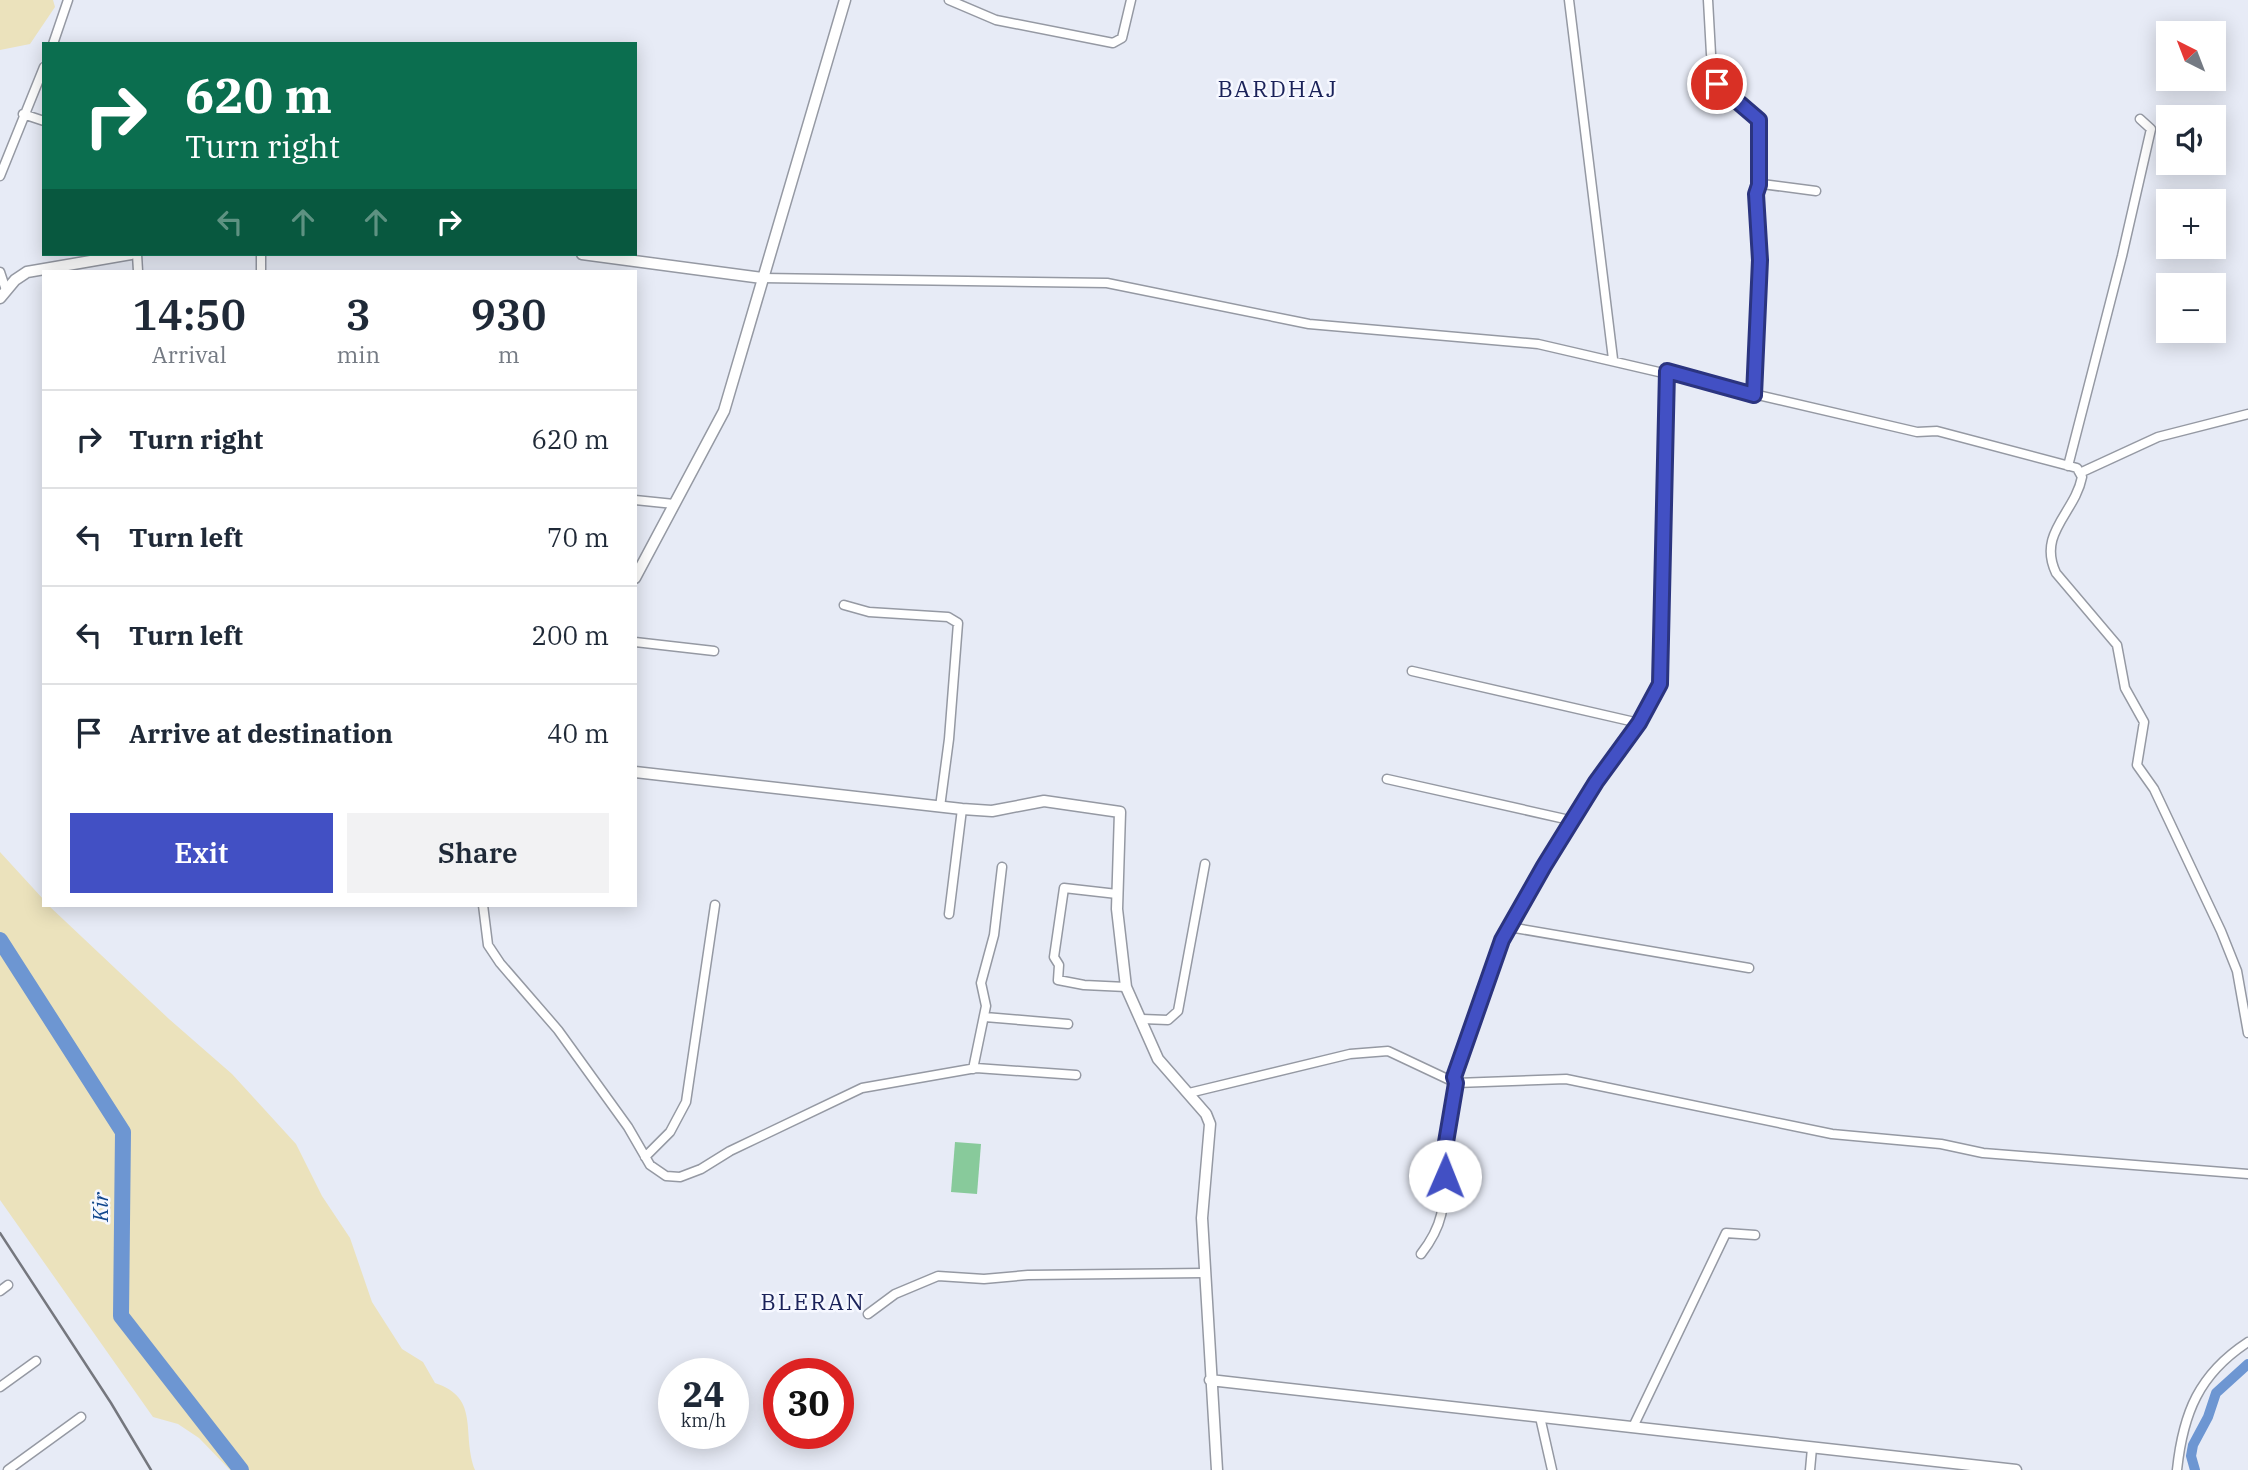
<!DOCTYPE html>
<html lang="en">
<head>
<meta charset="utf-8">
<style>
  :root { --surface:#fff; --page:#f2f2f3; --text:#1f2937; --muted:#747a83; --line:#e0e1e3; --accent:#4250c4 }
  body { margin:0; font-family:"IBM Plex Serif",serif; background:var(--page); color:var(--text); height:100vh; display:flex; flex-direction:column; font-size:26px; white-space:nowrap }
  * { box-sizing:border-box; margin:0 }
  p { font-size:23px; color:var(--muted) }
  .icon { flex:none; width:38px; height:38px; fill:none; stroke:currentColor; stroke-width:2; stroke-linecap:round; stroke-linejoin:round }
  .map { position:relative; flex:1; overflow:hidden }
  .sheet { position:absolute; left:42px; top:270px; width:595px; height:637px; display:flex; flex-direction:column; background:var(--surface); border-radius:0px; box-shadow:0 4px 18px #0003 }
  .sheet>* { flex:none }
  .hud { position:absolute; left:42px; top:42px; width:595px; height:214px; border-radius:0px; box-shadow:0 4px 18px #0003; background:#0b6e4f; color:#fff; overflow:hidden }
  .needle { width:46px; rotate:318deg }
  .tools { position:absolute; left:2156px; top:21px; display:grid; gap:14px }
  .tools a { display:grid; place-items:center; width:70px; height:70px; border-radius:0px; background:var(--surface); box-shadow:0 4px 18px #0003; font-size:35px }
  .speed { position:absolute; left:658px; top:1358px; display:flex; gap:14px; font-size:35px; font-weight:700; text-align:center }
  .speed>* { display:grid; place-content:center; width:91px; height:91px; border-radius:50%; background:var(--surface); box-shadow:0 4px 18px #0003; line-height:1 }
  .speed small { font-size:18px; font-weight:400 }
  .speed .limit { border:10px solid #d22; background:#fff; color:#111 }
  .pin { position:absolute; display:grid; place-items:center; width:60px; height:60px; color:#fff; margin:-30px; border:4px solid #fff; border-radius:50%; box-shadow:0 2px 7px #0007 }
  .me { position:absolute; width:77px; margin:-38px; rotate:1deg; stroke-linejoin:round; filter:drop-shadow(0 0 5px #0008) }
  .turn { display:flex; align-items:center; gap:24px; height:147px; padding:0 28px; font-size:32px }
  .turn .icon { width:91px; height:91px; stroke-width:2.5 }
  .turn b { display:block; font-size:49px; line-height:60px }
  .lanes { display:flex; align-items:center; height:66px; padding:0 28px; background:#0003; justify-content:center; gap:35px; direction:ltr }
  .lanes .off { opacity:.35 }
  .eta { display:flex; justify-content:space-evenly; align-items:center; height:119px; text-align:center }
  .eta b { font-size:42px; font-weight:600; line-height:49px }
  .cta { display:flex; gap:14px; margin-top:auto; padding:14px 28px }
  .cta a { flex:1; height:80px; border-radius:0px; background:var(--accent); color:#fff; font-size:28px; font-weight:600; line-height:80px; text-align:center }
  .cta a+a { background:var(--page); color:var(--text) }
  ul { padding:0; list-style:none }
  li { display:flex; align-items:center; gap:21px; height:98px; padding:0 28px; border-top:2px solid var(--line) }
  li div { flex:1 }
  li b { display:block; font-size:26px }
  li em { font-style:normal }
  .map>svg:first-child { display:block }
  .green { fill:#88ca9b }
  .sand { fill:#ebe2bc }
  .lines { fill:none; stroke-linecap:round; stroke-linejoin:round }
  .canal { stroke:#6d96d2; stroke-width:10 }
  .river { stroke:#6d96d2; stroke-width:16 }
  .minor-casing { stroke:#9599a3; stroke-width:11 }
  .tertiary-casing { stroke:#9599a3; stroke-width:13 }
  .minor { stroke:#fff; stroke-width:8 }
  .tertiary { stroke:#fff; stroke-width:10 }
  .rail { stroke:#75777e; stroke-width:2.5 }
  .route-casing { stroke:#2b347f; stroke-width:18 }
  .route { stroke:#4250c4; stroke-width:12 }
  .labels { text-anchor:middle; stroke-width:5; stroke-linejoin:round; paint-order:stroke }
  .water-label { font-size:21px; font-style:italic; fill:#10468d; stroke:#f6f8ff }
  .quarter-label { font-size:23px; letter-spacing:2px; fill:#1a2259; stroke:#f6f8ff }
</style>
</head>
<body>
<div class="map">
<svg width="2248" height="1470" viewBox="0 0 2248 1470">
  <rect width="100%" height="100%" fill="#e7ebf6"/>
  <path class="green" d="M955,1142l26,2 -4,50 -26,-2z"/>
  <path class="sand" d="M0,0h53l2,7 -25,37 -30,6z
    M0,852l44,48v5h4l121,114 63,55 64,70 26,52 28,42 22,64 30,47 21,13 12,21c46,15 26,50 40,87h-245l-31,-32 -21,-14 -25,-7 -153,-217z"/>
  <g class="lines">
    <path class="canal" d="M2195,1470l-4,-14 2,-11 15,-28 8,-24 32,-29"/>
    <path class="river" d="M0,940l123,192 -2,184 120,154"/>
    <defs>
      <path id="minor" d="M949,0l47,20 117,23 9,-5 9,-38
        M1569,0l44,359
        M1708,0l3,54 6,30 42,36 1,65
        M53,44l15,-44
        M23,114l21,7
        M0,176l44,-109
        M137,254l1,17
        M261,254v17
        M0,272l6,18
        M762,278l345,5 202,41 229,20 379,88 20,-1 140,37 5,9c-7,36 -45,56 -26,96l61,72 8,43 19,34 -7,43 17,24 67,142 16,40 11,62
        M1754,395l6,-135 -4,-71 6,-5 54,7
        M2068,466l54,-210 29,-127 -11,-10
        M2082,472l76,-35 90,-23
        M635,500l39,4
        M844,605l25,7 79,5 10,6 -9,116 -9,68
        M635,642l79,9
        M1412,671l227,52
        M1387,779l187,42
        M1117,894l-53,-6 -10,69 5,8 -1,15 26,5 42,2
        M483,905l5,40 12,18 58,67 70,97 22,38 16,11 14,1 21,-8 29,-18 132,-63 114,-20 100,7
        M949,914l13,-105
        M1509,927l240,41
        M985,1017l83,7
        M1142,1019l26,1 10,-9 27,-147
        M973,1069l13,-63 -5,-23 13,-48 8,-68
        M1189,1093l161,-39 38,-3 68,32 110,-4 266,55 109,10 42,9 265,21
        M645,1157l25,-25 16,-30 29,-197
        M1421,1254c28,-36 22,-57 23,-99 1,-24 8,-48 12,-72l-2,-6 48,-137 42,-74 52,-84 43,-59 21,-39 7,-313
        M0,1291l8,-6
        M868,1314l27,-20 43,-18 46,3 44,-4 176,-2
        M0,1387l36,-26
        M1540,1417l12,53
        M1633,1427l93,-194 29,2
        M8,1470l73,-53
        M1810,1470l2,-22
        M2177,1470c6,-57 22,-96 71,-128"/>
      <path id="tertiary" d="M582,254l180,24
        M0,298l15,-18 12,-8 104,-18
        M635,578l89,-167 121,-411
        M635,772l327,37 30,2 52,-10 76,11 -3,97 9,78 32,72 48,55 4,10 -8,94 15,252
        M1210,1380l806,90"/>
    </defs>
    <use href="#minor" class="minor-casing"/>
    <use href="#tertiary" class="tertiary-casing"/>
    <use href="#minor" class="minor"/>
    <use href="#tertiary" class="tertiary"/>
    <path class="rail" d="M0,1233l111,170 40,67"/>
  </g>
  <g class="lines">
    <defs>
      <path id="route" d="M1445,1176l-1,-22 12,-71 -2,-6 48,-137 42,-74 52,-84 43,-59 21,-39 7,-313 87,24 6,-135 -4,-66 3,-9v-65l-42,-36"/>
    </defs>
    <use href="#route" class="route-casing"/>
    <use href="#route" class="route"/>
  </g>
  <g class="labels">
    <g class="water-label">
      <text transform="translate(101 1207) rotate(-90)" y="7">Kir</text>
    </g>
    <g class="quarter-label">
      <text x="1278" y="97">BARDHAJ</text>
      <text x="813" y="1310">BLERAN</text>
    </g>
  </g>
</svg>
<div class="tools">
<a><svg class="needle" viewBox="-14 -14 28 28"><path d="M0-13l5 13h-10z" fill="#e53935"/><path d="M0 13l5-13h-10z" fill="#747a83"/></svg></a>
<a><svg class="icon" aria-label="sound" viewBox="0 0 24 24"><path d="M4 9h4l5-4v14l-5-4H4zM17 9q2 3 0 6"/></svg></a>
<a>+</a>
<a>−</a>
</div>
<div class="speed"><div>24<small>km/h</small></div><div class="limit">30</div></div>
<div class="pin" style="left:1717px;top:84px;background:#d93025"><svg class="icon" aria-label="arrive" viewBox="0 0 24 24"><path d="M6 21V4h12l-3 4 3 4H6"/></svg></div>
<svg class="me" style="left:1445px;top:1176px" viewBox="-20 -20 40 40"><circle r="19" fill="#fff"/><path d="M0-13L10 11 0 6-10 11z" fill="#4250c4"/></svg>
<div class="hud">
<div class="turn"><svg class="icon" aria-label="right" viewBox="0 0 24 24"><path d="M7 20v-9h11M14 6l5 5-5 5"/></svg><div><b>620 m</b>Turn right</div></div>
<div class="lanes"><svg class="icon off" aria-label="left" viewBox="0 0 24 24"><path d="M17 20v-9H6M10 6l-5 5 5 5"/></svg><svg class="icon off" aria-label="ahead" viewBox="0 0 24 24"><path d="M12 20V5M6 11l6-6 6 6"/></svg><svg class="icon off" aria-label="ahead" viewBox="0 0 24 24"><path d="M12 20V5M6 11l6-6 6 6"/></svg><svg class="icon" aria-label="right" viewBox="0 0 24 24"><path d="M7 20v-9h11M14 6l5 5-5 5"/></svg></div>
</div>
<section class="sheet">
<div class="eta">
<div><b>14:50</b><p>Arrival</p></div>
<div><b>3</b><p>min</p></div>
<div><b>930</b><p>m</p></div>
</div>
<ul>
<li><svg class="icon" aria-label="right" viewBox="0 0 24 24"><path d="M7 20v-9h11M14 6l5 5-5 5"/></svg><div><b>Turn right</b></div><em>620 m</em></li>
<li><svg class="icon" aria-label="left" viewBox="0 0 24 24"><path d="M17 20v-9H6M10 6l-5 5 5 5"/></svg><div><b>Turn left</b></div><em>70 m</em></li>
<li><svg class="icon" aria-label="left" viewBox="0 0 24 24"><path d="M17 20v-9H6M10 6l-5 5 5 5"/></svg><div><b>Turn left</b></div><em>200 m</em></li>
<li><svg class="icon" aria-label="arrive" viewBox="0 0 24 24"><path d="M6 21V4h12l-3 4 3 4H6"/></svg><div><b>Arrive at destination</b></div><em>40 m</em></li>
</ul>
<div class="cta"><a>Exit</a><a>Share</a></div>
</section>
</div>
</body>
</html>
